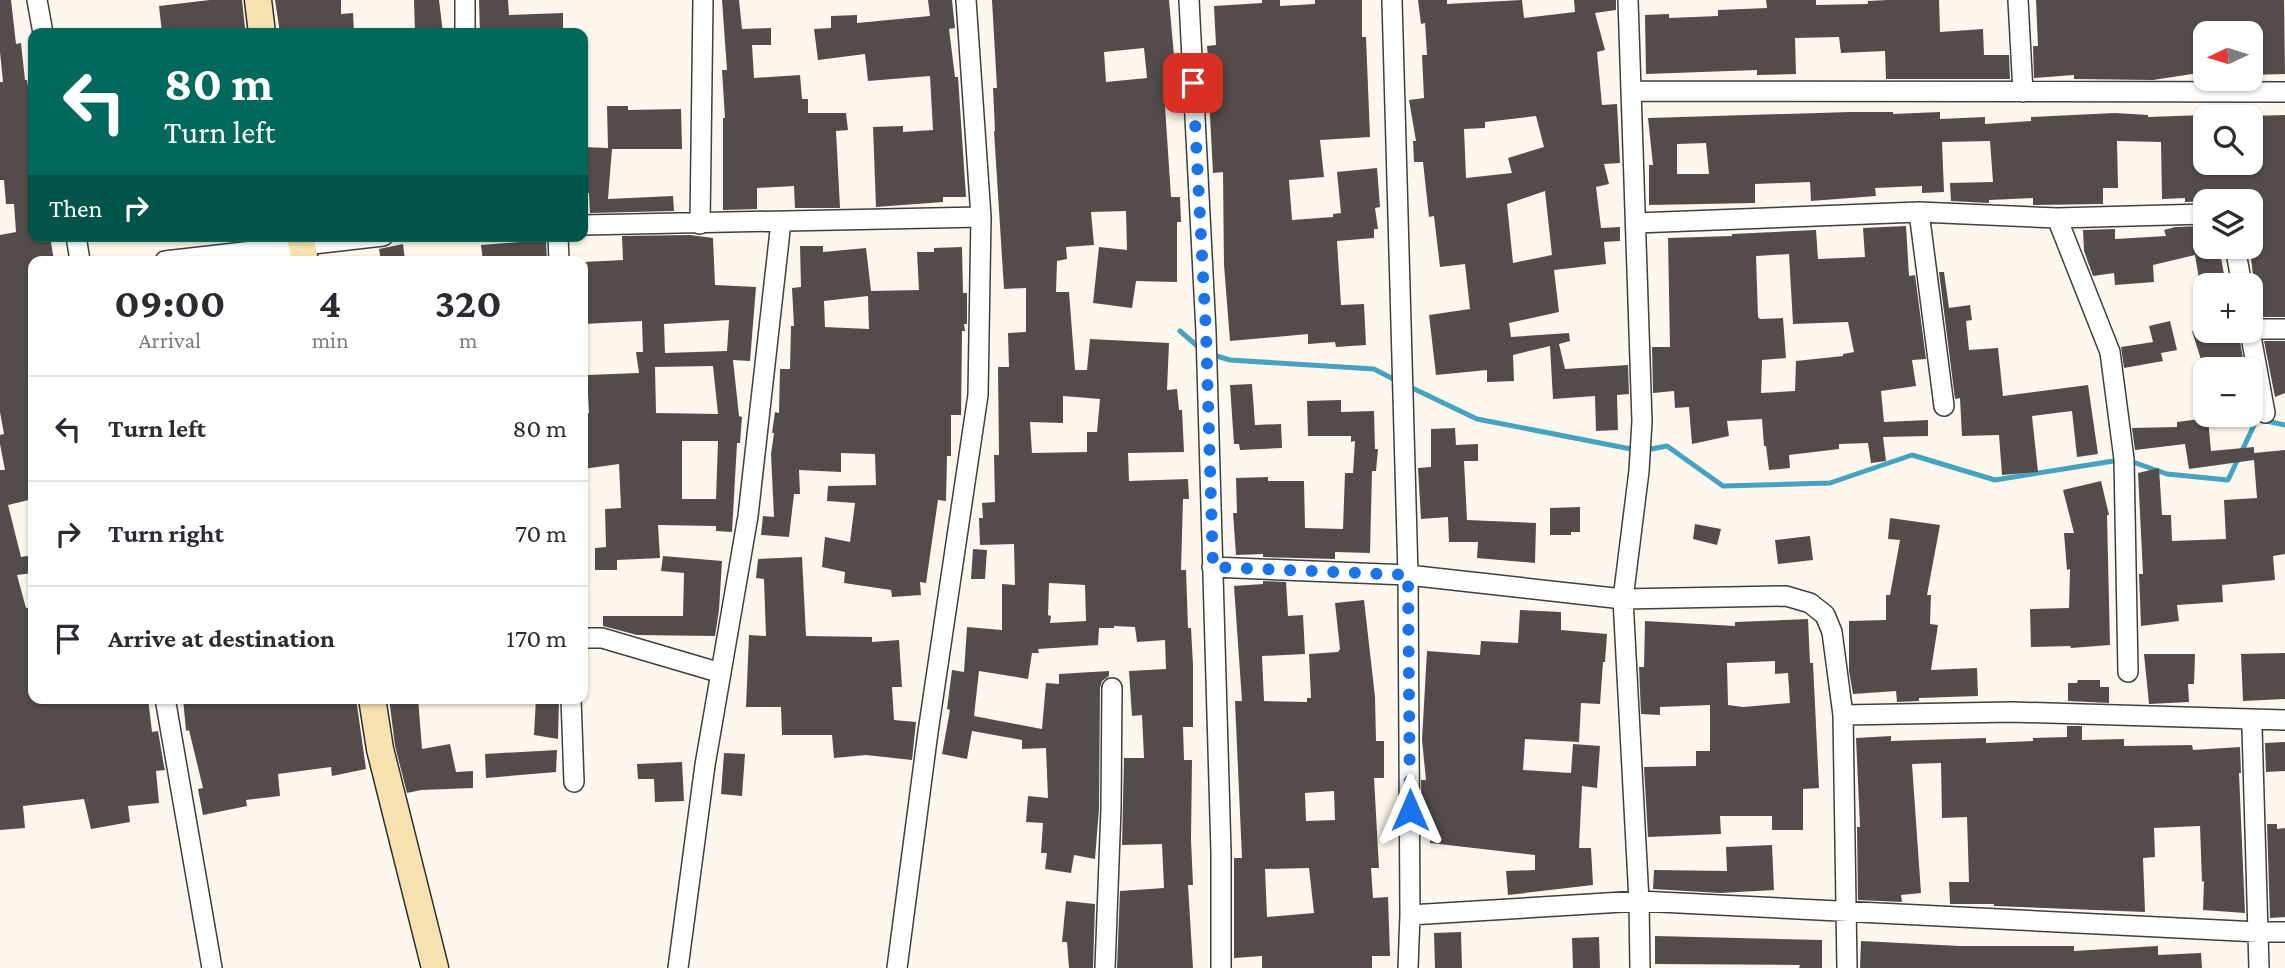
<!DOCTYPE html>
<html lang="en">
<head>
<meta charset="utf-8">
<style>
  :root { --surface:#fff; --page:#f2f2f3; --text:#2b2b33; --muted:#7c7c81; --line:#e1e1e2 }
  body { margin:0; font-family:"Crimson Pro",serif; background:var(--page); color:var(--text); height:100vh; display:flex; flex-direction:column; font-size:26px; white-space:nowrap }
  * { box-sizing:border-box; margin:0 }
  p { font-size:23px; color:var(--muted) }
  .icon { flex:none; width:38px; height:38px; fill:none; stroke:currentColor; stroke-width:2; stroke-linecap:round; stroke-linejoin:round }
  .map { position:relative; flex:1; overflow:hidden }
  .details { position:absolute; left:28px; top:256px; width:560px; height:448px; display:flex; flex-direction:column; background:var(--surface); border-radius:14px; box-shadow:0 2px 5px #0004 }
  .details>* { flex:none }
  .top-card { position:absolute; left:28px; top:28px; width:560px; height:214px; border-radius:14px; box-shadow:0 2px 5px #0004; background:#00695c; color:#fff; overflow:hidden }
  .needle { width:46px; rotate:266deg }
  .buttons { position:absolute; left:2193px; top:21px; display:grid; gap:14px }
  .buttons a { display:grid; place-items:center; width:70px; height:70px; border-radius:14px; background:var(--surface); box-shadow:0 2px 5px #0004; font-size:35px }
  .pin { position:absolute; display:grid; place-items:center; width:60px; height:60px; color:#fff; margin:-30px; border-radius:14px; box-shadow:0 4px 10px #0006 }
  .me { position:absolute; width:77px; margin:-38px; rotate:0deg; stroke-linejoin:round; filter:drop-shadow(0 0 5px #0008) }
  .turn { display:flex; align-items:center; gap:24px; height:147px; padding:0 21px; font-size:32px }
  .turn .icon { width:91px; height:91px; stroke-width:2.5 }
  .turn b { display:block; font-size:49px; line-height:60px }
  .then { display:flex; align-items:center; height:66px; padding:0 21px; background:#0003; gap:14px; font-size:26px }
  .eta { display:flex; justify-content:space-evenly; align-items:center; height:119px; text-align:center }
  .eta b { font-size:42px; font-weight:700; line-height:49px }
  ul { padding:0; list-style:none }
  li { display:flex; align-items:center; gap:21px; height:105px; padding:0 21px; border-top:2px solid var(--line) }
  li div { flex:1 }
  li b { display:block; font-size:26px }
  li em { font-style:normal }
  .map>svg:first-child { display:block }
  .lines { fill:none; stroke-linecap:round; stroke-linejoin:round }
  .stream { stroke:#45a3bf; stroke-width:5 }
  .building { fill:#534c4a; fill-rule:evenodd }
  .minor-casing { stroke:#3f3f3f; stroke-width:22 }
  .secondary-casing { stroke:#2e2e2e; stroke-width:29 }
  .minor { stroke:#fff; stroke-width:19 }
  .secondary { stroke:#f7e2af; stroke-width:26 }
  .route { stroke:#1a73e8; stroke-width:12; stroke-dasharray:0 21.6 }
</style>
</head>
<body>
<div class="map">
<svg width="2285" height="968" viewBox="0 0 2285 968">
  <rect width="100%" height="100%" fill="#fdf7ed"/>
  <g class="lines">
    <path class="stream" d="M1180,331l22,19
      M1210,354l20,6 144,9 25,13
      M1408,386l69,33 159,31
      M1646,450l21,-4 56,40 107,-3 82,-28 83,25 125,-20
      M2130,461l37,13 61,6 29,-61 28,6"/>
  </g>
  <path class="building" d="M0,0h11l5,44 5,-1 4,37h2l2,13 4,-1v144h17l4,25h-21v238l-25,6 13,52 12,-2v18l-16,2 9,33 7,-1v21l-5,1 5,36v33h115l4,34 6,-1 6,35 1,4 -9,1 3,32 -31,3 2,16 -39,7 -7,-30 -61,7 2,22 -25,2v-360h5l-5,-26v-9l4,-1 -4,-22v-177l16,-3 -2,-28h-8l-2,-24h-4v-98h3l-3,-30z
    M210,0h32l3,28 -52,5h-31l-3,-27z
    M275,0h66v14l12,-1 1,20h-74z
    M414,0h25l4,33h-28z
    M479,0h29l1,15 54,-2v20h-83z
    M722,0h17l3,29 29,-1v17h-19l2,33 46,-3 2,24h6v14h38l2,17 -12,1 4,77h-45l-1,-22 -37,2v21l-34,1v-92h2l-3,-48h5z
    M928,0h24l3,28 -6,1 6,48h3l8,120h-23v5l-67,5 -3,-80 30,-1v6l30,-2 -3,-54 -62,5 -3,-27 -47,6 -4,-31 17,-1v-12l26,-1v8l73,-7z
    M992,0h177l8,89 -13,2 7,106h9l1,25h-4v60l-41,-1 -4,27 -39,-5 6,-56 28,3 -1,-39 -35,1 3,33 -28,2 1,12 -10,2 -1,31h13l6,78h12l3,-31 79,4 -2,47 10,-1 2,21h3l2,42 -56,1 1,28 59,-2 1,20h-6l-2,71h5l2,58h3l2,37v62h-10l1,33h8l-1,80 2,45h-5l5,83h-76l3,-77 44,-3 -2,-44 -40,1 2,-87h20l-2,-43 -10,1 -3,-45 37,-2 -1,-29 -28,2 -2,-15 -21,-1v2h-15l-1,17 -60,4 1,4h-7l-4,26 -49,-8 -5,45 68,13 4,-46 13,1v-10l50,-3v5l-7,5 -2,7 -1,120 -4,51 -21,-4 -3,18 -26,-4 2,-16h-6l2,-30 -17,-1 2,-26 20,2 -2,-50 -24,1v-9l-50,-9 -5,28 -25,-5 8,-44 -3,-1 5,-39 12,2 3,-45 35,3v-46l13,1 -1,-41 -34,1 -1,-27h4l-1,-15 13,-1 -1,-47h5l-1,-88h11l-1,-34 18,-1v-44l-22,1 -10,-158h1l-2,-43h4zM1144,48l3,30 -41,4 -2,-30zM1063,396l37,3 -3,33h-10v20l-55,1 -2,-31 33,1zM1049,583l36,2 1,36 -36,2 1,-7 -3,-1z
    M1262,0h18v6l35,-2v-4h47v37h4l4,100 -50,3 4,37 -35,3 3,40 41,-3v-3l8,-1 -4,-41 40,-4 3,39 -5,1 3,21h-4v9l-37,3 4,64 23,-1 2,41 -30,2 -1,-5 -27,2v-10l-78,7 -6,-76 -1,-93 -10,1 -4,-76 2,-1 -4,-50 9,-1 -2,-39 48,-3z
    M1418,0h29v4l75,-4 2,18 51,-6 -1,-12h42v10l-21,3 10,37 -8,2 5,53 15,-1 3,59 -16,1 5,20 -13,3 5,41 19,-1v14l-16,1 2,22 -52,6 5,42 -50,11 2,14 58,-4 1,8 -11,3 6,25 63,-4 1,29 -12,1 1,35 -22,1 -1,-35 -42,3 -3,-53 -37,9 1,26 -27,1v-12l-51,5 -7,-60 41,-6 -5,-45 -25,3 -6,-51 -5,1 -6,-55h-9l-1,-21h3l-7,-41 15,-2 -2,-43h5l-2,-32 -4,1zM1536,116l8,31 -36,11 4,15 -46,5 -2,-49 21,-1v-6zM1545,191l7,64 -39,8 -6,-59z
    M1766,0h50v5l52,-1v-3l20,-1h51l1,32 43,-3 1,26h25l1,24h-124l-1,-28 -44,2 -2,-16 -44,1 1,36 -39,1v-5l-111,4 -1,-59 24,-1v4l49,-2v-6l49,-2z
    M2036,0h248l1,74 -35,1v-42h-45v39l-52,8 -79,-1v-4l-40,3 -1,-32h5z
    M607,106h21v4l53,-1 1,40h-70l-4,50 65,-3 1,15 -84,2 -1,-20 -6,-1v-45l25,1z
    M1850,112h43v2l47,-2v7l45,-2v7l46,-3v-4l84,-4 33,2v2l57,-2v48h45v-47l35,-1v202h-27l-8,-67 9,-1 -4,-54h-31v6l-39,1v-4l-23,1 -1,-57 -44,-1 1,47h-15v16l-70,1v-7l-44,2v3l-38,-2 -1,-18 43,-1 -3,-41 -48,1 2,50 -22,1v-7l-47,2 1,8 -65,5 -1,-19 -55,2v19l-106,2v-40h4l-5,-47zM1706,143l3,31h-32v-30z
    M1906,226l3,50 6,-1 11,84 -14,1 4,26 -35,5 3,31 44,-2v16l-45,1 3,24 -15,2 -3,-20 -29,1v5l-50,6 1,13 -21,2 -3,-24h-2l-2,-27 -35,2 2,15 -37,8 -3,-37 -14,1 -1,-17 -21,2 -1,-46h18l-2,-109 64,-2v-2l84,-4 2,29 47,-2 -2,-29zM1789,254l4,70 55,-2 6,30 -11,2v2l-47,5 -1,30 -34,2 1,-33 24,-2 -3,-40 -23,1 -2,-2 -2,-61z
    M2205,226v21h14l7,38h-26l-5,-30 -42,10 1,17 -39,3 -1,-12 -21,3 -9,-25 -1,-21 32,-1v10l51,-3 -2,-6 11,-3z
    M690,235l23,3 2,47 41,2 -6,74 -17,-1 6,56 3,1 -2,26h-3l-5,89 -16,-1v-5l-58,-1 2,33 -43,2v10h-22v-22l11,-1 -1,-38 16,-1 -2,-44 -36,5v-56h6l-2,-38 52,-2 -3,-21h7l-1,-31 -59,3v-62l40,-2 -1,-24zM729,320l-2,31 -62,2 -1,-29zM713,366l5,48 -62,-1 -1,-46zM682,441h36l-2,58h-34z
    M546,240l1,21h-64l-2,-16z
    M403,244l2,17h-24l-2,-12z
    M800,246h23v6l43,-4 5,43 48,-1 -2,-38h17v-4l28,-1 1,46h4v31h-3l1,7h-3l-1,84h-10v41h-4l-1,45 -8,-1 -12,83 -6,-1 1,13 -29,2 -1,-7 -47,-7 1,-11 -23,-5 3,-30 25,5 5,-39 -28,-2 1,-15 48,-1 -1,-31 -34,-1v19l-42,-2 1,24h-6l-5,43 -28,-2 2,-19 11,1 -3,-63 3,-21h-2l3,-21 4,1 1,-44h10l1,-43h3l-2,-38 9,-1zM868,296l1,33 -44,-2 -1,-26z
    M1939,272h5l5,36 21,-3 2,15 -6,1 3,29 29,-2 5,48 85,-11 10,69 -21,3 -5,-46 -40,5 6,56 -36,3 -3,-40 -37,1 -2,-38 -5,1z
    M2170,321l7,29 -16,3 2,8 -39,7 -3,-21 32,-5 -4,-16z
    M2192,331h46l7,38h-41z
    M2264,341h21v52l-10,4z
    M1252,384l3,41 26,-1 1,24 -42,2 -1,-6h-5l-4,-59z
    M1341,400v12l33,-1 1,38h3l-2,22h-4l-2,82 -35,-1v7l-72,-2v-3l-27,1 -3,-42h4l-1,-35 32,-1v4h36l1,47 38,1 2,-56h8l2,-32 -4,1v-6h-43l-1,-35z
    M2208,418l3,33 43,-4v6l31,-3v104l-12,2 2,24 -53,5 1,17 -46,3 2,16 -38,5 -2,-52h4l-5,-101 21,-5 3,47h9l1,26 54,-2 -2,-39 33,-2 -3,-38 -65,9 -4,-25 -50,6 -3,-22 45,-1v-5z
    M1455,428l1,17 22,-1v17h-14l3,59 69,3 -1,40 -58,-5 1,-16h-29l-1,-25 -27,2 -3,-51 13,-1v-38z
    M2101,481l8,34h-2l3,130 -39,3 -1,-2 -39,1 -1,-38 39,-1 1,-39 -3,1 -3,-37h10l-11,-43z
    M1580,507v25h-9v3h-21v-27z
    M1890,518l50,7 -13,70h4l-1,29 8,1 -7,45 46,-2 1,28 -59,2v3l-22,1 -1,-11 -43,3 -4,-23v-50l37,-1v-25h4l10,-55 -12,-1z
    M1695,524l26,5 -4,16 -24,-6z
    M1810,536l3,24 -35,4 -3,-24z
    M973,549l14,1 -2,29h-14z
    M663,556l59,5 -3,49 -4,26 -78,-1 -34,-9v-10h80l1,-43 -23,-2z
    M802,557l4,79 66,1v5l27,-2 3,47h-10l2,33 22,2 -4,38 -46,-5 -32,3 -2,-23h-50l-1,-28h-35l3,-72 17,1 -2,-57 -8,-1 2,-19z
    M1263,581l23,1 2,34 15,-1 2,39 -43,2 2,45 43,1v-4h4l-2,-44 29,-2 2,-3 -5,-46 29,-3 11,97 1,44h8v37h-10l5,90h-8l2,30 15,-1 2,59h-18v12h-110v-12l-28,2v-100h8l-7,-157h7l-8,-115 29,-2zM1334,791l1,29 -29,1 -1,-28zM1309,868l5,45 -47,4 -2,-48z
    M1520,610l41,2v18l46,4 -2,28h-2l-3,42 -19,-1 -2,39 -54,-3 -2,31 48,3 2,-29 27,2 -3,42 -15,-2 -3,62h12l2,37 -85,10 -2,-24 29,-1v-15l-105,-12 2,-22 -10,-1 -1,-40h5l-4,-40 5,-89 53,4 1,-14 37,2z
    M1808,619l2,44h3l6,125 -16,1v41h-31v-14h-52l1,18 -73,3 -4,-70 52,-1v-15h14v-46l-50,2v8l-19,-1 -2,-47h5l1,-46 90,5v-4zM1775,661v13l13,-1 2,30 -47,4 -15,-2 -1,-42z
    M2285,653v46l-42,2 -2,-47z
    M2144,654h51l-1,30h-6l1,18 -40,2z
    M2078,680h22v7h9v16l-41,-2v-18h9z
    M183,698h173l10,71 -34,7 -1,-9 -53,7 2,22 -34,4 1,6 -44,9 -5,-26 5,-1 -14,-58 -3,1z
    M389,698h29l4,51 28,-5 6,28 17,-1v17l-52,2 -14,3 -12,-47z
    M536,698h23l-1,41 -24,-4z
    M2067,726h15v14l42,-1v7l68,-1 1,5 47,-3 1,26h-2l6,140 -42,-3 1,-29 -2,1 -2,-56 -46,2 1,29 -12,1 2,54 -151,-6v-2h-44l-1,-22h20l-2,-65 -25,1 -1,-55 -29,1 9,129 -20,2 1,7 -44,-2 -1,-73h3l-4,-89 35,-2v5l95,-3v5l47,-2v-3l34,-1z
    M2285,742v29l-19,1 -1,-29z
    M557,750l-1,22 -70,6 -1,-24z
    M724,753l21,1 -3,42 -21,-2z
    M682,762l2,39 -29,1 -1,-23h-16l-1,-15z
    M2267,824h10v5l8,-1v89l-15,1z
    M1772,845l2,45 -54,3 -67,-4 1,-19 73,1 -1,-24z
    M1066,901l29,3 -2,64h-24l-2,-26h-5z
    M1461,932l1,36h-27l-1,-35z
    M1655,936l167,4v28h-23l1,-3 -145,-1z
    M1599,937l1,31h-27l-1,-30z
    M1861,941l99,5h114v5l84,-5v9l43,-2 1,15h-342z"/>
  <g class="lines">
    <defs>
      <path id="minor" d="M37,0l6,33
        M1189,0l17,332 15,520v116
        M1392,0l16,575 2,340 -2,53
        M1628,0l14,421 -3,50 -16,128 16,302 1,67
        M2018,0l5,92
        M465,33v-33
        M1633,91l652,1
        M1919,212l25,194
        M2057,218l53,134 14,107 4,213
        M1636,223l283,-11 138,6 148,-4
        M700,224l3,-224
        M583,225l398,-8
        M76,236l4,25
        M558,236l1,25
        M2235,247l7,38
        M165,261l218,-25
        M2250,329h35
        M2250,331l15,82
        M1212,567l196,8 215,24 163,-3 24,7 15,12 7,17 11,83 4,253
        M583,638h19l119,35
        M165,698l47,270
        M571,698l3,84
        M1843,715l169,-3 273,8
        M2252,727l7,241
        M1410,915l229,-14 620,31h26
        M678,968l27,-203 43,-249 33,-294
        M897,968l31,-236 50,-337 3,-178 -15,-217
        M1105,968l6,-160 1,-120"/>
      <path id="secondary" d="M258,0l4,33
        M300,236l5,25
        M372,698l8,51 55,219"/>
    </defs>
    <use href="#minor" class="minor-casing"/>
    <use href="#secondary" class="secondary-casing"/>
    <use href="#minor" class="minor"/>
    <use href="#secondary" class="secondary"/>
  </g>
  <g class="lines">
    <path class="route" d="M1193,83l13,249 7,235 195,8 2,235"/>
  </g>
</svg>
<div class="buttons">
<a><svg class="needle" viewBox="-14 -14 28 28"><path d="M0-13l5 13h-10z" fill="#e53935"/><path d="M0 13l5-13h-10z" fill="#7c7c81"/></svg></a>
<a><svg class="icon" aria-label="search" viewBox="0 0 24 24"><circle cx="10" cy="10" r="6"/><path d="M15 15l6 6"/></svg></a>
<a><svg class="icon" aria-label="layers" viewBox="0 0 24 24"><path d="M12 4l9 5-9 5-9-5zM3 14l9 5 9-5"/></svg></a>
<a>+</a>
<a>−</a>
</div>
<div class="pin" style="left:1193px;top:83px;background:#d93025"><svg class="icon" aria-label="arrive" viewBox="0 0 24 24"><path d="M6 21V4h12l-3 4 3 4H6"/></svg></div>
<svg class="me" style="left:1410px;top:810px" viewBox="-20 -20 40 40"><path d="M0-17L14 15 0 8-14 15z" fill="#1a73e8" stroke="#fff" stroke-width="4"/></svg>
<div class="top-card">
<div class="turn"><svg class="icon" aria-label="left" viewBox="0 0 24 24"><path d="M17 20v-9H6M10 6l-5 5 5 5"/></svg><div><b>80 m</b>Turn left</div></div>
<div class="then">Then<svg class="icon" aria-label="right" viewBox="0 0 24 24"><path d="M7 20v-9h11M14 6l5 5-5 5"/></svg></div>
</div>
<section class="details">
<div class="eta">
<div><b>09:00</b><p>Arrival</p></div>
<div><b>4</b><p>min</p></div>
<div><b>320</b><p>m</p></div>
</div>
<ul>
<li><svg class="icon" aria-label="left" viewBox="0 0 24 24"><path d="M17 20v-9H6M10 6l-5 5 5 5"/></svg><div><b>Turn left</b></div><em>80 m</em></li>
<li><svg class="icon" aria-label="right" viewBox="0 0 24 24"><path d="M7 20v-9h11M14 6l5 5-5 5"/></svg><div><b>Turn right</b></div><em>70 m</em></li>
<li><svg class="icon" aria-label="arrive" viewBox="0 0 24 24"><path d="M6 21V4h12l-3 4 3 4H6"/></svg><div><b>Arrive at destination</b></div><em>170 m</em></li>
</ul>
</section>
</div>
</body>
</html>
